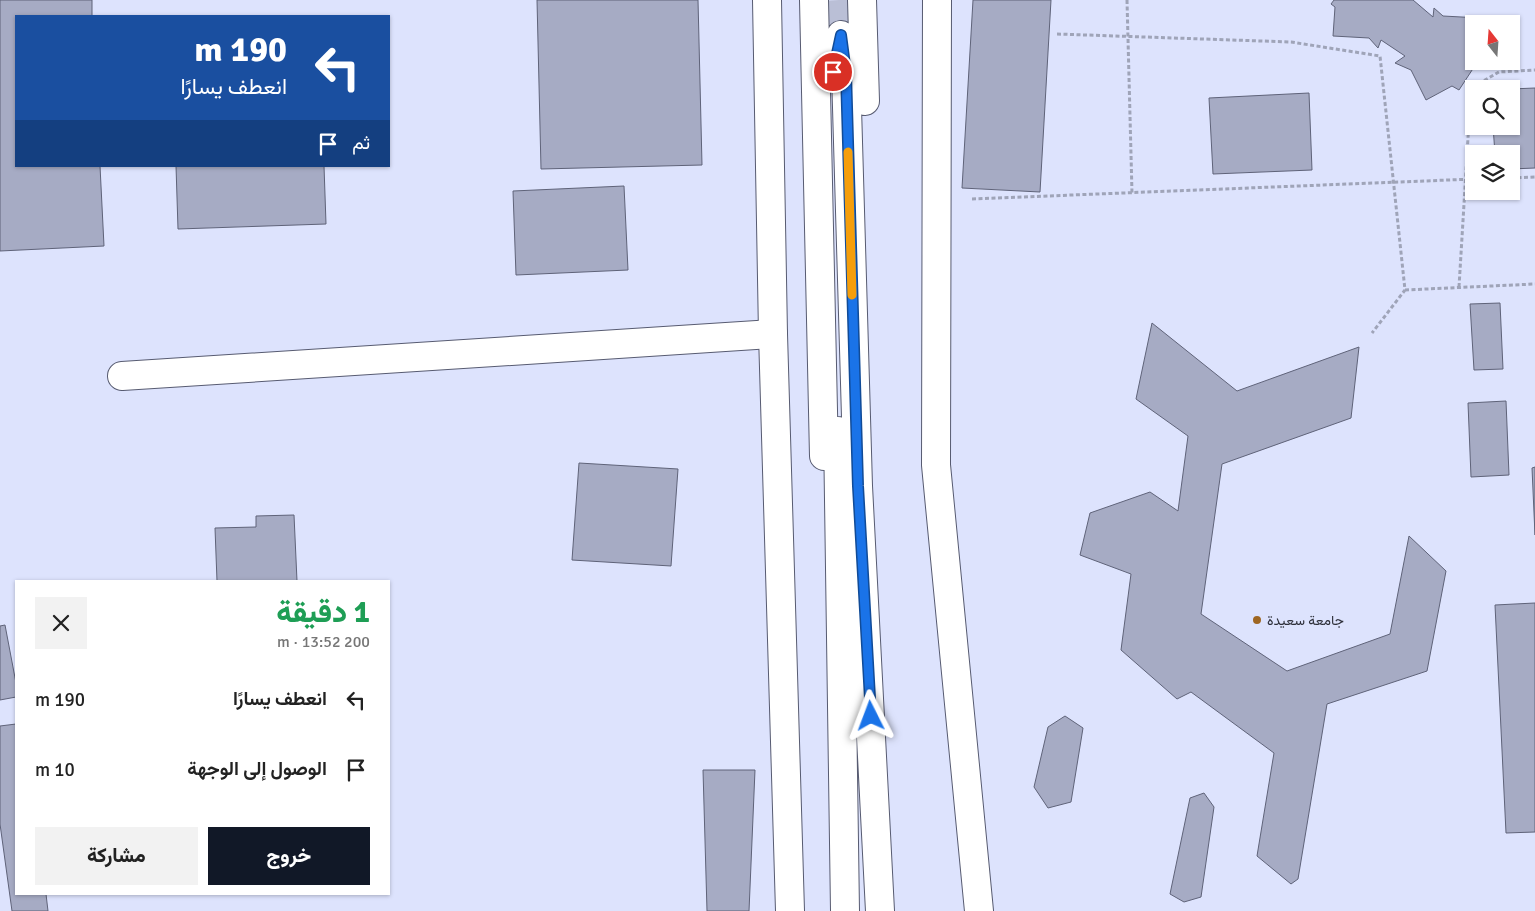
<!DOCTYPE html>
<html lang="ar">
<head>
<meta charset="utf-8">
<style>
  :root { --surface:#fff; --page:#f2f2f2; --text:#222; --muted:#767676; --accent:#111827 }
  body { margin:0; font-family:Signika,Vazirmatn,sans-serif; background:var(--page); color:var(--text); direction:rtl; height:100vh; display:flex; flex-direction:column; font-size:19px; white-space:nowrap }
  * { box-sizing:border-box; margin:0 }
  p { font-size:16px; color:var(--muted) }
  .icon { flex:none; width:28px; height:28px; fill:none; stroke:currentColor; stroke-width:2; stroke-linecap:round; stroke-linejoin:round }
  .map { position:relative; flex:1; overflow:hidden; direction:ltr }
  .side { position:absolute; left:15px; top:580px; width:375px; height:315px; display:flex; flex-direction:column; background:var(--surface); border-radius:0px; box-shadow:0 1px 4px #0004; direction:rtl }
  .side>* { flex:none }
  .top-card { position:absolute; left:15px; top:15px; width:375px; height:152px; border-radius:0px; box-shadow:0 1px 4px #0004; direction:rtl; background:#1a4fa0; color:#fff; overflow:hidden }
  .needle { width:32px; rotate:343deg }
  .buttons { position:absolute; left:1465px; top:15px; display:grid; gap:10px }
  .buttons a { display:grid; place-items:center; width:55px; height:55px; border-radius:0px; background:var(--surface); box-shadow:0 1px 4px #0004; font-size:25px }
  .pin { position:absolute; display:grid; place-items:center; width:42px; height:42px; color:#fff; margin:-21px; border:2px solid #fff; border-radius:50%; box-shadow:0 1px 5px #0007 }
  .me { position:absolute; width:55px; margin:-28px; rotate:357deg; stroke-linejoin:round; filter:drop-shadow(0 0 4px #0008) }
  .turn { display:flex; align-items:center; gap:18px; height:105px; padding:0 20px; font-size:22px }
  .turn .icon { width:65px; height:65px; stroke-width:2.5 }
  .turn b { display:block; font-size:35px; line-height:42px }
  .then { display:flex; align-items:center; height:48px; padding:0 20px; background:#0003; gap:10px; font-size:19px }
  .round { display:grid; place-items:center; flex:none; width:52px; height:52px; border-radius:0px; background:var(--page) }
  .head { display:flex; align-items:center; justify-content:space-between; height:85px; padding:0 20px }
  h1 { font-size:30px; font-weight:800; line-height:38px; color:#1e9e55 }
  .cta { display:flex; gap:10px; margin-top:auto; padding:10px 20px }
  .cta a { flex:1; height:58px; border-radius:0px; background:var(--accent); color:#fff; font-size:20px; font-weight:800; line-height:58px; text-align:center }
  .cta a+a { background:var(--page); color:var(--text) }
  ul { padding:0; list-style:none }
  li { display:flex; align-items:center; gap:15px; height:70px; padding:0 20px }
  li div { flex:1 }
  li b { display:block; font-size:19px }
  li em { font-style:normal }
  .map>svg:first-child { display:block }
  .building { fill:#a6abc4; stroke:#5f6379 }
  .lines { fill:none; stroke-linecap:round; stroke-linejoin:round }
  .primary-tunnel { stroke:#babfd6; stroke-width:28; stroke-dasharray:28 14; stroke-linecap:butt }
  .minor-casing { stroke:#575b71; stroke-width:30 }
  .secondary-casing { stroke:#575b71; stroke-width:30 }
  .primary-casing { stroke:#575b71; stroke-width:30 }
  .path { stroke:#9fa4b8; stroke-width:3; stroke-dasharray:4 2.5; stroke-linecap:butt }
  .minor { stroke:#fff; stroke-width:28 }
  .secondary { stroke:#fff; stroke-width:28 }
  .primary { stroke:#fff; stroke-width:28 }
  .route-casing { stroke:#114b97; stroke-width:12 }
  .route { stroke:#1a73e8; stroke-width:9 }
  .slow { stroke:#f59e0b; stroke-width:9 }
  .poi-dot { fill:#9e6622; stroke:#dde3fd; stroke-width:2 }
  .labels { text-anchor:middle; stroke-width:5; stroke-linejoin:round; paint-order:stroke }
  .poi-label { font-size:14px; fill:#2e303a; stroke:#dde3fd; text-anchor:start }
</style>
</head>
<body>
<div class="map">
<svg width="1535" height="911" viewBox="0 0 1535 911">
  <rect width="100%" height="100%" fill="#dde3fd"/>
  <path class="building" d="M0,0h92v16h-76v150h84l4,80 -104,5z
    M537,0h161l4,165 -161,4z
    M973,0h78l-11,192 -78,-4z
    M1334,0h79l20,17 1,-9 9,8 37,2v6h-6v37h4l-19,29 -7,-4 -26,14 -15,-30 -16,-7 10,-7 -24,-16 -3,8 -9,-10 -36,-2 2,-29 -4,-3z
    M1535,88v80l-24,1v-15h-16l-2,-28h18v-37z
    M1309,93l3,77 -99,4 -4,-76z
    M176,166h148l2,58 -148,5z
    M624,186l4,84 -112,5 -3,-84z
    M1500,303l3,66 -29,1 -4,-66z
    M1152,323l85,68 122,-44 -8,71 -129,46 -21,150 86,57 103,-37 19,-98 37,35 -19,100 -100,33 -29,175 -7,5 -34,-28 17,-103 -83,-61 -14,7 -56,-49 10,-76 -51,-19 10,-42 60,-21 28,19 10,-75 -52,-37z
    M1506,401l3,74 -38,2 -3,-74z
    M579,463l99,6 -7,97 -99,-6z
    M1535,467v68l-3,-67z
    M294,515l3,66h-80l-2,-53 41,-1v-11z
    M1535,603v229l-29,1 -11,-228z
    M5,625l11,58v14l-16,3v-74z
    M1065,716l18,12 -12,74 -23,6 -14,-21 14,-60z
    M16,724v170h30l2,17h-36l-12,-87v-98z
    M703,770h52l-6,141h-42z
    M1204,793l10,14 -13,90 -17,5 -14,-8 20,-96z"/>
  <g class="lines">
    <path class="primary-tunnel" d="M839,0l2,35"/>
    <defs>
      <path id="minor" d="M937,0l-1,465 43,446
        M122,376l651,-42"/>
      <path id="secondary" d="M767,0l6,334 17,577"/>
      <path id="primary" d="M814,0l10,456
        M862,0l3,101
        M841,35l5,38 12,413 22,425
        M838,431l7,480"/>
    </defs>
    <use href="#minor" class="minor-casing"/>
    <use href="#secondary" class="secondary-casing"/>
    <use href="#primary" class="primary-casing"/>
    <path class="path" d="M1127,0l5,193
      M1057,34l234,8 89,14 25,234 -33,43
      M1511,178l24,-1
      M972,199l502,-20
      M1459,287l12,-199 28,-16 36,-2
      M1405,290l130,-6"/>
    <use href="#minor" class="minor"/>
    <use href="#secondary" class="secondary"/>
    <use href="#primary" class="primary"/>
  </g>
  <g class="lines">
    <defs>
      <path id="route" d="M833,72l8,-37 5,38 12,413 13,230"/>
    </defs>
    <use href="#route" class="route-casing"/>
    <use href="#route" class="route"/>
    <path class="slow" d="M848,152l4,143"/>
  </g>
  <circle class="poi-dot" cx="1257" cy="620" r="5"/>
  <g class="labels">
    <g class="poi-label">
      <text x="1267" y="625">جامعة سعيدة</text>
    </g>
  </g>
</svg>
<div class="buttons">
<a><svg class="needle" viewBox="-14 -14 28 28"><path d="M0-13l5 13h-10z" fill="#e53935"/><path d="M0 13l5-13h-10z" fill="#767676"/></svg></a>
<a><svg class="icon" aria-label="search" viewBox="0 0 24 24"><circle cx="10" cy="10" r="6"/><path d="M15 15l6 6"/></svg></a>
<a><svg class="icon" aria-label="layers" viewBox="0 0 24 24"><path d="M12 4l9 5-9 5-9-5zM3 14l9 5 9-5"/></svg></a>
</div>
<div class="pin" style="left:833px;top:72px;background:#d93025"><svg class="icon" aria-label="arrive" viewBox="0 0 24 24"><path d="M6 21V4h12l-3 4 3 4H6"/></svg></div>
<svg class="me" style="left:871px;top:716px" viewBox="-20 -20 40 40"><path d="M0-17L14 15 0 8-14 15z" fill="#1a73e8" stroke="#fff" stroke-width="4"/></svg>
<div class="top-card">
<div class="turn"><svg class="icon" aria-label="left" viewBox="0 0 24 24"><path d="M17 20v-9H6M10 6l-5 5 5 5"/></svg><div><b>190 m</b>انعطف يسارًا</div></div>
<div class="then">ثم<svg class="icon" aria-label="arrive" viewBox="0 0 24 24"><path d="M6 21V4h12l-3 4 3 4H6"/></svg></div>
</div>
<section class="side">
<div class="head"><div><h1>1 دقيقة</h1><p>200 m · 13:52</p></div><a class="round"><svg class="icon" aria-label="close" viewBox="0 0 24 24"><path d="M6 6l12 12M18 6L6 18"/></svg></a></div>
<ul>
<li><svg class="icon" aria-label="left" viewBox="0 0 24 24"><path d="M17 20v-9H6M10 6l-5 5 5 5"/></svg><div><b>انعطف يسارًا</b></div><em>190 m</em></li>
<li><svg class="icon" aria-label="arrive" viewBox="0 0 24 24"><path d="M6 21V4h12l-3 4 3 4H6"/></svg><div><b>الوصول إلى الوجهة</b></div><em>10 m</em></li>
</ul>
<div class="cta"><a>خروج</a><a>مشاركة</a></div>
</section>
</div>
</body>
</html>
